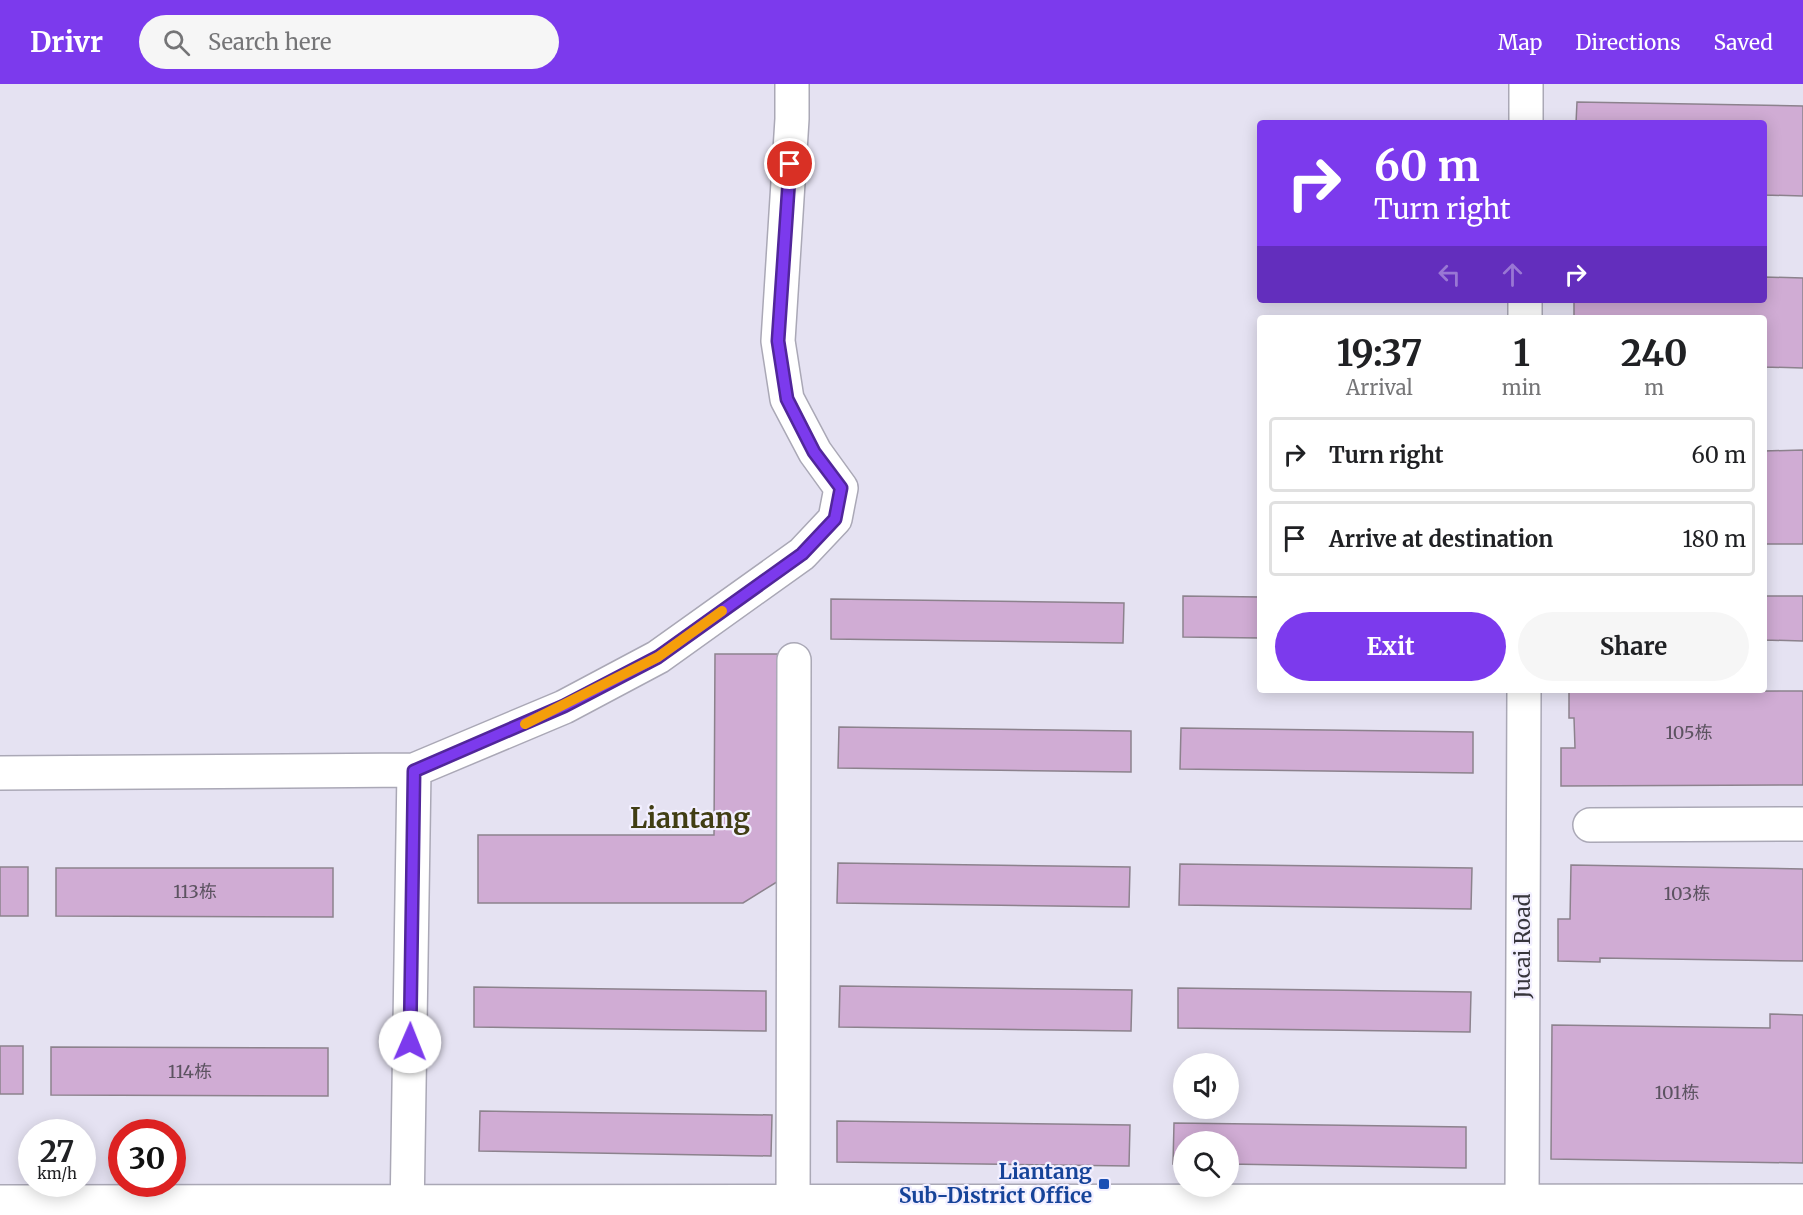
<!DOCTYPE html>
<html lang="en">
<head>
<meta charset="utf-8">
<style>
  :root { --surface:#fff; --page:#f6f6f6; --text:#202124; --muted:#757577; --line:#e0e0e0; --accent:#7c3aed }
  body { margin:0; font-family:Merriweather,"Noto Sans SC",serif; background:var(--page); color:var(--text); height:100vh; display:flex; flex-direction:column; font-size:22px; white-space:nowrap }
  * { box-sizing:border-box; margin:0 }
  p { font-size:20px; color:var(--muted) }
  .icon { flex:none; width:33px; height:33px; fill:none; stroke:currentColor; stroke-width:2; stroke-linecap:round; stroke-linejoin:round }
  .map { position:relative; flex:1; overflow:hidden }
  .panel { position:absolute; left:1257px; top:231px; width:510px; height:378px; display:flex; flex-direction:column; background:var(--surface); border-radius:6px; box-shadow:0 3px 15px #0003 }
  .panel>* { flex:none }
  .guide { position:absolute; left:1257px; top:36px; width:510px; height:183px; border-radius:6px; box-shadow:0 3px 15px #0003; background:#7c3aed; color:#fff; overflow:hidden }
  .buttons { position:absolute; left:1173px; top:969px; display:grid; gap:12px }
  .buttons a { display:grid; place-items:center; width:66px; height:66px; border-radius:50%; background:var(--surface); box-shadow:0 3px 15px #0003; font-size:30px }
  .speed { position:absolute; left:18px; top:1035px; display:flex; gap:12px; font-size:30px; font-weight:700; text-align:center }
  .speed>* { display:grid; place-content:center; width:78px; height:78px; border-radius:50%; background:var(--surface); box-shadow:0 3px 15px #0003; line-height:1 }
  .speed small { font-size:15px; font-weight:400 }
  .speed .limit { border:9px solid #d22; background:#fff; color:#111 }
  .pin { position:absolute; display:grid; place-items:center; width:51px; height:51px; color:#fff; margin:-26px; border:3px solid #fff; border-radius:50%; box-shadow:0 2px 6px #0007 }
  .me { position:absolute; width:66px; margin:-33px; rotate:1deg; stroke-linejoin:round; filter:drop-shadow(0 0 4px #0008) }
  .turn { display:flex; align-items:center; gap:21px; height:126px; padding:0 18px; font-size:27px }
  .turn .icon { width:78px; height:78px; stroke-width:2.5 }
  .turn b { display:block; font-size:42px; line-height:51px }
  .lanes { display:flex; align-items:center; height:57px; padding:0 18px; background:#0003; justify-content:center; gap:30px; direction:ltr }
  .lanes .off { opacity:.35 }
  .eta { display:flex; justify-content:space-evenly; align-items:center; height:102px; text-align:center }
  .eta b { font-size:36px; font-weight:700; line-height:42px }
  .action { display:flex; gap:12px; margin-top:auto; padding:12px 18px }
  .action a { flex:1; height:69px; border-radius:36px; background:var(--accent); color:#fff; font-size:24px; font-weight:700; line-height:69px; text-align:center }
  .action a+a { background:var(--page); color:var(--text) }
  ul { padding:0; list-style:none }
  li { display:flex; align-items:center; gap:18px; height:75px; margin:0 12px 9px; padding:0 6px; border:3px solid var(--line); border-radius:6px }
  li div { flex:1 }
  li b { display:block; font-size:22px }
  li em { font-style:normal }
  header { display:flex; align-items:center; gap:36px; box-sizing:border-box; height:84px; padding:0 30px; background:var(--accent); color:#fff }
  header strong { font-size:28px }
  nav { display:flex; gap:33px; margin-inline-start:auto; font-size:21px }
  .search { width:420px; height:54px; background:var(--page); display:flex; align-items:center; gap:15px; box-sizing:border-box; padding:0 21px; border-radius:33px; color:var(--muted); font-size:22px }
  .map>svg:first-child { display:block }
  .building { fill:#d0acd4; stroke:#8c828d; stroke-width:1.5 }
  .lines { fill:none; stroke-linecap:round; stroke-linejoin:round }
  .street-casing { stroke:#aaa8b6; stroke-width:36 }
  .secondary-casing { stroke:#aaa8b6; stroke-width:36 }
  .street { stroke:#fff; stroke-width:33 }
  .secondary { stroke:#fff; stroke-width:33 }
  .route-casing { stroke:#51269a; stroke-width:15 }
  .route { stroke:#7c3aed; stroke-width:10 }
  .slow { stroke:#f59e0b; stroke-width:10 }
  .transit-dot { fill:#1a4fb4; stroke:#f2efff; stroke-width:2 }
  .labels { text-anchor:middle; stroke-width:4.5; stroke-linejoin:round; paint-order:stroke }
  .number-label { font-size:18px; fill:#5c5361 }
  .street-label { font-size:21px; fill:#36353b; stroke:#f2efff }
  .transit-label { font-size:21px; font-weight:bold; fill:#164399; stroke:#f2efff; text-anchor:end }
  .district-label { font-size:27px; font-weight:bold; fill:#413e14; stroke:#f2efff }
</style>
</head>
<body>
<header>
<strong>Drivr</strong>
<div class="search"><svg class="icon" aria-label="search" viewBox="0 0 24 24"><circle cx="10" cy="10" r="6"/><path d="M15 15l6 6"/></svg>Search here</div>
<nav><a>Map</a><a>Directions</a><a>Saved</a></nav>
</header>
<div class="map">
<svg width="1803" height="1131" viewBox="0 0 1803 1131">
  <rect width="100%" height="100%" fill="#e5e2f2"/>
  <path class="building" d="M1577,18l226,4v90l-39,-1v-72h-188z
    M1764,193l39,1v90l-39,-1v-49h-190v-18h190z
    M1803,366v94h-39v-93z
    M1183,512l77,1v41l-77,-1z
    M1764,512h39v45l-39,-1z
    M831,515l293,4 -1,40 -292,-4z
    M715,570h65v226l-37,23h-265v-68h236z
    M1803,607v94l-242,1v-38h14l-1,-30h-5v-26z
    M839,643l292,4v41l-293,-4z
    M1181,644l292,4v41l-293,-4z
    M838,779l292,4 -1,40 -292,-4z
    M1180,780l292,4 -1,41 -292,-4z
    M1571,781l232,4v92l-203,-3v4l-42,-1v-42h12z
    M0,783h28v49h-28z
    M56,784h277v49l-277,-1z
    M840,902l292,4 -1,41 -292,-4z
    M474,903l292,4v40l-292,-4z
    M1178,904l293,4 -1,40 -292,-4z
    M1770,930l33,1v148l-252,-4 1,-134 218,3z
    M0,962h23v48h-23z
    M51,963l277,1v48l-277,-1z
    M480,1027l292,4 -1,41 -292,-5z
    M837,1037l293,4 -1,41 -292,-4z
    M1174,1039l292,4v41l-238,-4v-22h-44v22h-11z"/>
  <g class="lines">
    <defs>
      <path id="street" d="M0,689l414,-3 150,-63 94,-50 144,-103 33,-35 6,-31 -26,-36 -28,-53 -9,-58 14,-222v-35
        M1590,741l213,-1
        M407,1131l7,-445
        M793,1131l1,-555"/>
      <path id="secondary" d="M1526,39v-39
        M1525,234v-18
        M1524,606l-2,511 3,14
        M0,1118l1803,-1"/>
    </defs>
    <use href="#street" class="street-casing"/>
    <use href="#secondary" class="secondary-casing"/>
    <use href="#street" class="street"/>
    <use href="#secondary" class="secondary"/>
  </g>
  <g class="lines">
    <defs>
      <path id="route" d="M410,958l4,-271 150,-65 94,-49 144,-103 33,-35 6,-31 -27,-36 -27,-53 -9,-58 12,-177"/>
    </defs>
    <use href="#route" class="route-casing"/>
    <use href="#route" class="route"/>
    <path class="slow" d="M525,640l133,-67 64,-46"/>
  </g>
  <rect class="transit-dot" x="1098" y="1094" width="12" height="12" rx="3"/>
  <g class="labels">
    <g class="number-label">
      <text x="1689" y="655">105栋</text>
      <text x="195" y="814">113栋</text>
      <text x="1687" y="816">103栋</text>
      <text x="190" y="994">114栋</text>
      <text x="1677" y="1015">101栋</text>
    </g>
    <g class="street-label">
      <text transform="translate(1523 862) rotate(-90)" y="7">Jucai Road</text>
    </g>
    <g class="transit-label">
      <text x="1092" y="1095">Liantang<tspan x="1092" dy="24">Sub-District Office</tspan></text>
    </g>
    <g class="district-label">
      <text x="690" y="744">Liantang</text>
    </g>
  </g>
</svg>
<div class="buttons">
<a><svg class="icon" aria-label="sound" viewBox="0 0 24 24"><path d="M4 9h4l5-4v14l-5-4H4zM17 9q2 3 0 6"/></svg></a>
<a><svg class="icon" aria-label="search" viewBox="0 0 24 24"><circle cx="10" cy="10" r="6"/><path d="M15 15l6 6"/></svg></a>
</div>
<div class="speed"><div>27<small>km/h</small></div><div class="limit">30</div></div>
<div class="pin" style="left:790px;top:80px;background:#d93025"><svg class="icon" aria-label="arrive" viewBox="0 0 24 24"><path d="M6 21V4h12l-3 4 3 4H6"/></svg></div>
<svg class="me" style="left:410px;top:958px" viewBox="-20 -20 40 40"><circle r="19" fill="#fff"/><path d="M0-13L10 11 0 6-10 11z" fill="#7c3aed"/></svg>
<div class="guide">
<div class="turn"><svg class="icon" aria-label="right" viewBox="0 0 24 24"><path d="M7 20v-9h11M14 6l5 5-5 5"/></svg><div><b>60 m</b>Turn right</div></div>
<div class="lanes"><svg class="icon off" aria-label="left" viewBox="0 0 24 24"><path d="M17 20v-9H6M10 6l-5 5 5 5"/></svg><svg class="icon off" aria-label="ahead" viewBox="0 0 24 24"><path d="M12 20V5M6 11l6-6 6 6"/></svg><svg class="icon" aria-label="right" viewBox="0 0 24 24"><path d="M7 20v-9h11M14 6l5 5-5 5"/></svg></div>
</div>
<section class="panel">
<div class="eta">
<div><b>19:37</b><p>Arrival</p></div>
<div><b>1</b><p>min</p></div>
<div><b>240</b><p>m</p></div>
</div>
<ul>
<li><svg class="icon" aria-label="right" viewBox="0 0 24 24"><path d="M7 20v-9h11M14 6l5 5-5 5"/></svg><div><b>Turn right</b></div><em>60 m</em></li>
<li><svg class="icon" aria-label="arrive" viewBox="0 0 24 24"><path d="M6 21V4h12l-3 4 3 4H6"/></svg><div><b>Arrive at destination</b></div><em>180 m</em></li>
</ul>
<div class="action"><a>Exit</a><a>Share</a></div>
</section>
</div>
</body>
</html>
